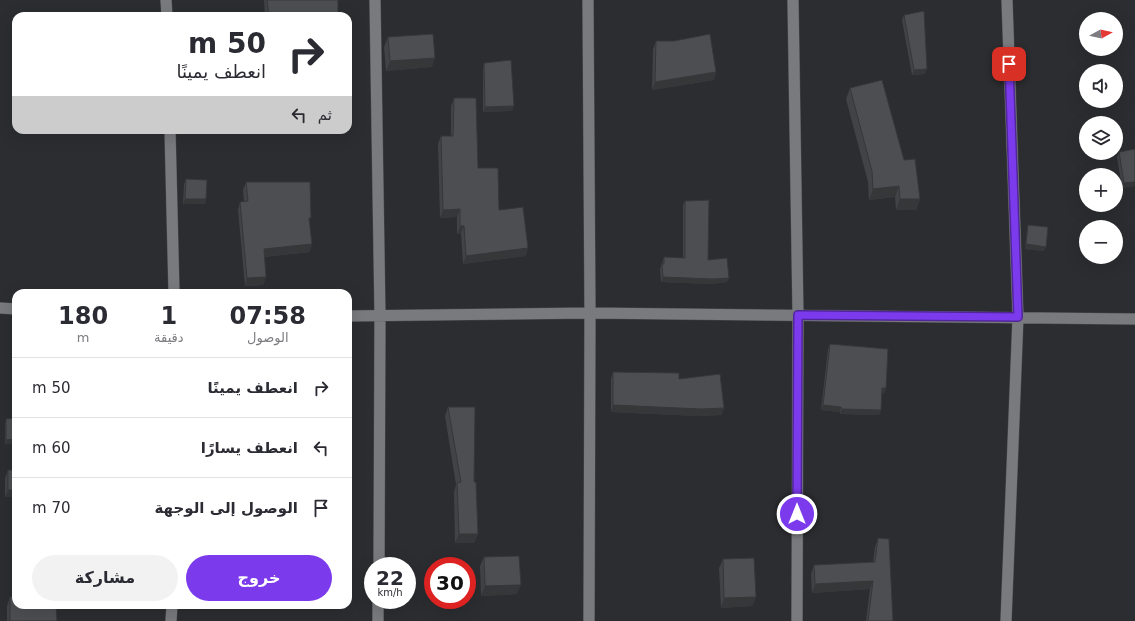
<!DOCTYPE html>
<html lang="ar">
<head>
<meta charset="utf-8">
<style>
  :root { --surface:#fff; --page:#f2f2f3; --text:#2b2b33; --muted:#7c7c81; --line:#e1e1e2; --accent:#7c3aed }
  body { margin:0; font-family:"DejaVu Sans",Cairo,sans-serif; background:var(--page); color:var(--text); direction:rtl; height:100vh; display:flex; flex-direction:column; font-size:15px; white-space:nowrap }
  * { box-sizing:border-box; margin:0 }
  p { font-size:13px; color:var(--muted) }
  .icon { flex:none; width:22px; height:22px; fill:none; stroke:currentColor; stroke-width:2; stroke-linecap:round; stroke-linejoin:round }
  .map { position:relative; flex:1; overflow:hidden; direction:ltr }
  .panel { position:absolute; left:12px; top:289px; width:340px; height:320px; display:flex; flex-direction:column; background:var(--surface); border-radius:12px; box-shadow:0 4px 16px #0002; direction:rtl }
  .panel>* { flex:none }
  .banner { position:absolute; left:12px; top:12px; width:340px; height:122px; border-radius:12px; box-shadow:0 4px 16px #0002; direction:rtl; background:#fff; color:var(--text); overflow:hidden }
  .needle { width:26px; rotate:82deg }
  .controls { position:absolute; left:1079px; top:12px; display:grid; gap:8px }
  .controls a { display:grid; place-items:center; width:44px; height:44px; border-radius:50%; background:var(--surface); box-shadow:0 4px 16px #0002; font-size:20px }
  .speed { position:absolute; left:364px; top:557px; display:flex; gap:8px; font-size:20px; font-weight:700; text-align:center }
  .speed>* { display:grid; place-content:center; width:52px; height:52px; border-radius:50%; background:var(--surface); box-shadow:0 4px 16px #0002; line-height:1 }
  .speed small { font-size:10px; font-weight:400 }
  .speed .limit { border:6px solid #d22; background:#fff; color:#111 }
  .pin { position:absolute; display:grid; place-items:center; width:34px; height:34px; color:#fff; margin:-17px; border-radius:8px; box-shadow:0 2px 6px #0006 }
  .me { position:absolute; width:44px; margin:-22px; rotate:0deg; stroke-linejoin:round; filter:drop-shadow(0 0 3px #0008) }
  .turn { display:flex; align-items:center; gap:14px; height:84px; padding:0 20px; font-size:18px }
  .turn .icon { width:52px; height:52px; stroke-width:2.5 }
  .turn b { display:block; font-size:28px; line-height:34px }
  .then { display:flex; align-items:center; height:38px; padding:0 20px; background:#0003; gap:8px; font-size:15px }
  .eta { display:flex; justify-content:space-evenly; align-items:center; height:68px; text-align:center }
  .eta b { font-size:24px; font-weight:700; line-height:28px }
  .button { display:flex; gap:8px; margin-top:auto; padding:8px 20px }
  .button a { flex:1; height:46px; border-radius:24px; background:var(--accent); color:#fff; font-size:16px; font-weight:700; line-height:46px; text-align:center }
  .button a+a { background:var(--page); color:var(--text) }
  ul { padding:0; list-style:none }
  li { display:flex; align-items:center; gap:12px; height:60px; padding:0 20px; border-top:1px solid var(--line) }
  li div { flex:1 }
  li b { display:block; font-size:15px }
  li em { font-style:normal }
  .map>svg:first-child { display:block }
  .lines { fill:none; stroke-linecap:round; stroke-linejoin:round }
  .minor-casing { stroke:#47494b; stroke-width:12 }
  .minor { stroke:#787a7d; stroke-width:11 }
  .wall { fill:#414346 }
  .shaded-wall { fill:#353739 }
  .building { fill:#4c4e51; stroke:#353739 }
  .route-casing { stroke:#51269a; stroke-width:10 }
  .route { stroke:#7c3aed; stroke-width:7 }
</style>
</head>
<body>
<div class="map">
<svg width="1135" height="621" viewBox="0 0 1135 621">
  <rect width="100%" height="100%" fill="#2b2d30"/>
  <g class="lines">
    <defs>
      <path id="minor" d="M166,0l1,16
        M375,0l5,316 -1,250
        M588,0l2,313 -1,308
        M793,0l5,315 -1,306
        M170,130l4,163
        M0,308l16,1
        M348,316l242,-3 545,6
        M171,621l1,-16
        M378,621v-21
        M1006,621l12,-304 -11,-317"/>
    </defs>
    <use href="#minor" class="minor-casing"/>
    <use href="#minor" class="minor"/>
  </g>
  <path class="wall" d="M264,0h74v16h-73z
    M904,15l21,59 -13,1 -10,-55z
    M388,37l44,30 -46,4 -2,-24z
    M656,41l60,31 -2,8 -62,10 1,-41z
    M484,63l30,43 -2,5 -29,1v-44z
    M850,88l54,72 16,39 -4,11h-20l-1,-13 -26,3 -1,-18 -22,-83z
    M454,98l24,70 21,42 27,46 -63,8 -2,-31 -4,1v-17l-17,1 -2,-74 3,-8h10v-30z
    M1135,149v37l-13,2 -5,-31 2,-5z
    M186,179l20,20 -1,5h-22l1,-20z
    M246,182l64,39v31l-46,5 2,20 -3,8 -18,1 -7,-76 2,-8h4l-1,-12z
    M685,201l23,59 19,22 -16,2 -50,-2 -1,-13 4,-12 19,1v-53z
    M1028,225l16,26 -19,-2 2,-19z
    M830,344l56,44 -2,5h-2l-2,22 -40,-1v-2l-19,-2 7,-61z
    M613,372l66,7 45,29 -3,7 -23,1 -87,-4v-33z
    M448,407l26,75 4,52 -4,9h-19l-1,-51 2,-7 -11,-69z
    M16,418l-11,27v-21l1,-5z
    M8,470h8v27h-11v-19z
    M878,538l15,83h-27l4,-32 -58,4 -1,-19 3,-9 59,-3 2,-15z
    M484,557l33,37 -36,2 -1,-30z
    M723,559l33,38 -4,9 -31,2 -2,-40z
    M10,597l47,24h-50v-15z"/>
  <path class="shaded-wall" d="M435,58l-3,9 -46,4 4,-10z
    M927,69l-2,5 -13,1 2,-5z
    M716,72l-2,8 -62,10 3,-8z
    M514,106l-2,5 -29,1 2,-5z
    M1135,182v4l-13,2 2,-5z
    M899,186l-4,11 -26,3 4,-11z
    M185,199h21l-1,5h-22z
    M900,199h20l-4,11h-20z
    M460,209l-3,8 -17,1 3,-8z
    M460,226h4l-3,7 -4,1z
    M312,244l-2,8 -49,5 3,-8z
    M1026,244l20,3 -2,4 -19,-2z
    M528,248l-2,8 -63,8 3,-8z
    M266,277l-3,8 -18,1 2,-8z
    M663,277l66,1 -2,4 -16,2 -50,-2z
    M882,388h4l-2,5h-4z
    M613,405l111,3 -3,7 -23,1 -87,-4z
    M823,405l18,2 -1,5 -19,-2z
    M842,409l39,1 -1,5 -40,-1z
    M16,439v4l-11,2 1,-5z
    M8,490h8v7h-11z
    M459,534h19l-4,9h-19z
    M873,581l-3,8 -58,4 3,-9z
    M521,585l-4,9 -36,2 4,-10z
    M756,597l-4,9 -31,2 3,-10z"/>
  <path class="building" d="M267,0h71v16h-69z
    M924,11l3,58 -13,1 -10,-55z
    M433,34l2,24 -45,3 -2,-24z
    M710,34l6,38 -61,10 1,-41h18z
    M511,60l3,46 -29,1 -1,-44z
    M882,80l22,80 11,-1 5,40h-20l-1,-13 -26,3 -1,-18 -22,-83z
    M454,98h22l2,70h20l1,42 24,-3 5,41 -62,8 -2,-30h-4v-17l-17,1 -2,-74h12z
    M1135,149v33l-11,1 -5,-31z
    M186,179l21,1 -1,19h-21z
    M246,182h64l1,36h-2l3,26 -48,5 2,28 -19,1 -7,-76 8,-1z
    M709,200l-1,60 19,-2 2,20 -16,1 -50,-2 -1,-13h2v-7l21,1v-57z
    M1028,225l20,2 -2,20 -20,-3z
    M830,344l58,5 -2,39h-4l-1,22 -39,-1 -1,-2 -18,-2z
    M613,372l66,1v6l41,-5 4,34 -23,1 -88,-4z
    M448,407h27l-1,75h2l2,52h-19l-2,-51 4,-1z
    M16,418v21l-10,1v-21z
    M8,470h8v20h-8z
    M878,538l11,1 4,82h-25l5,-40 -58,3 -1,-19 61,-3z
    M519,556l2,29 -36,1 -1,-29z
    M754,558l2,39 -32,1 -1,-39z
    M10,597h6v8h40l1,16h-47z"/>
  <g class="lines">
    <defs>
      <path id="route" d="M797,514l1,-199 220,2 -9,-253"/>
    </defs>
    <use href="#route" class="route-casing"/>
    <use href="#route" class="route"/>
  </g>
</svg>
<div class="controls">
<a><svg class="needle" viewBox="-14 -14 28 28"><path d="M0-13l5 13h-10z" fill="#e53935"/><path d="M0 13l5-13h-10z" fill="#7c7c81"/></svg></a>
<a><svg class="icon" aria-label="sound" viewBox="0 0 24 24"><path d="M4 9h4l5-4v14l-5-4H4zM17 9q2 3 0 6"/></svg></a>
<a><svg class="icon" aria-label="layers" viewBox="0 0 24 24"><path d="M12 4l9 5-9 5-9-5zM3 14l9 5 9-5"/></svg></a>
<a>+</a>
<a>−</a>
</div>
<div class="speed"><div>22<small>km/h</small></div><div class="limit">30</div></div>
<div class="pin" style="left:1009px;top:64px;background:#d93025"><svg class="icon" aria-label="arrive" viewBox="0 0 24 24"><path d="M6 21V4h12l-3 4 3 4H6"/></svg></div>
<svg class="me" style="left:797px;top:514px" viewBox="-20 -20 40 40"><circle r="17" fill="#7c3aed" stroke="#fff" stroke-width="3"/><path d="M0-11L8 9 0 5-8 9z" fill="#fff"/></svg>
<div class="banner">
<div class="turn"><svg class="icon" aria-label="right" viewBox="0 0 24 24"><path d="M7 20v-9h11M14 6l5 5-5 5"/></svg><div><b>50 m</b>انعطف يمينًا</div></div>
<div class="then">ثم<svg class="icon" aria-label="left" viewBox="0 0 24 24"><path d="M17 20v-9H6M10 6l-5 5 5 5"/></svg></div>
</div>
<section class="panel">
<div class="eta">
<div><b>07:58</b><p>الوصول</p></div>
<div><b>1</b><p>دقيقة</p></div>
<div><b>180</b><p>m</p></div>
</div>
<ul>
<li><svg class="icon" aria-label="right" viewBox="0 0 24 24"><path d="M7 20v-9h11M14 6l5 5-5 5"/></svg><div><b>انعطف يمينًا</b></div><em>50 m</em></li>
<li><svg class="icon" aria-label="left" viewBox="0 0 24 24"><path d="M17 20v-9H6M10 6l-5 5 5 5"/></svg><div><b>انعطف يسارًا</b></div><em>60 m</em></li>
<li><svg class="icon" aria-label="arrive" viewBox="0 0 24 24"><path d="M6 21V4h12l-3 4 3 4H6"/></svg><div><b>الوصول إلى الوجهة</b></div><em>70 m</em></li>
</ul>
<div class="button"><a>خروج</a><a>مشاركة</a></div>
</section>
</div>
</body>
</html>
